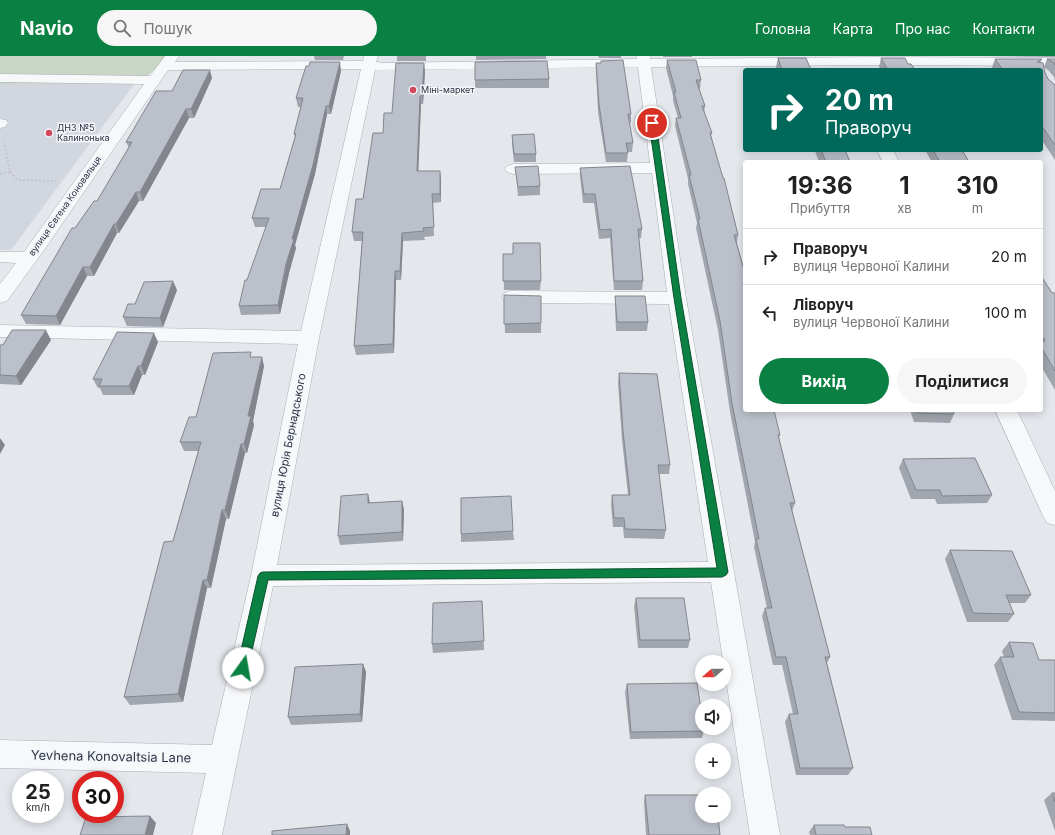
<!DOCTYPE html>
<html lang="uk">
<head>
<meta charset="utf-8">
<style>
  :root { --surface:#fff; --page:#f6f6f6; --text:#222; --muted:#767676; --line:#e0e0e0; --accent:#0b8043 }
  body { margin:0; font-family:Inter,sans-serif; background:var(--page); color:var(--text); height:100vh; display:flex; flex-direction:column; font-size:15px; white-space:nowrap }
  * { box-sizing:border-box; margin:0 }
  p { font-size:13px; color:var(--muted) }
  .icon { flex:none; width:22px; height:22px; fill:none; stroke:currentColor; stroke-width:2; stroke-linecap:round; stroke-linejoin:round }
  .map { position:relative; flex:1; overflow:hidden }
  .panel { position:absolute; left:743px; top:104px; width:300px; height:252px; display:flex; flex-direction:column; background:var(--surface); border-radius:4px; box-shadow:0 2px 10px #0003 }
  .panel>* { flex:none }
  .guide { position:absolute; left:743px; top:12px; width:300px; height:84px; border-radius:4px; box-shadow:0 2px 10px #0003; background:#00695c; color:#fff; overflow:hidden }
  .needle { width:26px; rotate:250deg }
  .fabs { position:absolute; left:695px; top:599px; display:grid; gap:8px }
  .fabs a { display:grid; place-items:center; width:36px; height:36px; border-radius:50%; background:var(--surface); box-shadow:0 2px 10px #0003; font-size:20px }
  .speed { position:absolute; left:12px; top:715px; display:flex; gap:8px; font-size:20px; font-weight:700; text-align:center }
  .speed>* { display:grid; place-content:center; width:52px; height:52px; border-radius:50%; background:var(--surface); box-shadow:0 2px 10px #0003; line-height:1 }
  .speed small { font-size:10px; font-weight:400 }
  .speed .limit { border:6px solid #d22; background:#fff; color:#111 }
  .pin { position:absolute; display:grid; place-items:center; width:34px; height:34px; color:#fff; margin:-17px; border:2px solid #fff; border-radius:50%; box-shadow:0 1px 4px #0007 }
  .me { position:absolute; width:44px; margin:-22px; rotate:13deg; stroke-linejoin:round; filter:drop-shadow(0 0 3px #0008) }
  .turn { display:flex; align-items:center; gap:14px; height:84px; padding:0 16px; font-size:18px }
  .turn .icon { width:52px; height:52px; stroke-width:2.5 }
  .turn b { display:block; font-size:28px; line-height:34px }
  .eta { display:flex; justify-content:space-evenly; align-items:center; height:68px; text-align:center }
  .eta b { font-size:24px; font-weight:700; line-height:28px }
  .primary-button { display:flex; gap:8px; margin-top:auto; padding:8px 16px }
  .primary-button a { flex:1; height:46px; border-radius:24px; background:var(--accent); color:#fff; font-size:16px; font-weight:700; line-height:46px; text-align:center }
  .primary-button a+a { background:var(--page); color:var(--text) }
  ul { padding:0; list-style:none }
  li { display:flex; align-items:center; gap:12px; height:56px; padding:0 16px; border-top:1px solid var(--line) }
  li div { flex:1 }
  li b { display:block; font-size:15px }
  li em { font-style:normal }
  header { display:flex; align-items:center; gap:24px; box-sizing:border-box; height:56px; padding:0 20px; background:var(--accent); color:#fff }
  header strong { font-size:19px }
  nav { display:flex; gap:22px; margin-inline-start:auto; font-size:14px }
  .search { width:280px; height:36px; background:var(--page); display:flex; align-items:center; gap:10px; box-sizing:border-box; padding:0 14px; border-radius:22px; color:var(--muted); font-size:15px }
  .map>svg:first-child { display:block }
  .built { fill:#d2d6de }
  .green { fill:#c9d6c5 }
  .lines { fill:none; stroke-linecap:round; stroke-linejoin:round }
  .minor-casing { stroke:#a9aeb7; stroke-width:1 }
  .path { stroke:#c2c5cb; stroke-width:2; stroke-dasharray:2 2; stroke-linecap:butt }
  .minor { fill:#f7f8fa; fill-rule:evenodd }
  .wall { fill:#a1a5ae }
  .shaded-wall { fill:#83868d }
  .building { fill:#bbc0ca; stroke:#83868d }
  .route { fill:#0b8043; stroke:#07532c }
  .poi-dot { fill:#d1495b; stroke:#f4f6f9; stroke-width:1.5 }
  .labels { text-anchor:middle; stroke-width:3; stroke-linejoin:round; paint-order:stroke }
  .far-poi-label { font-size:9px; fill:#2b3445; stroke:#f4f6f9; text-anchor:start }
  .far-street-label { font-size:9px; fill:#2b3445; stroke:#f4f6f9 }
  .street-label { font-size:11px; fill:#2b3445; stroke:#f4f6f9 }
  .near-street-label { font-size:13px; fill:#2b3445; stroke:#f4f6f9 }
</style>
</head>
<body>
<header>
<strong>Navio</strong>
<div class="search"><svg class="icon" aria-label="search" viewBox="0 0 24 24"><circle cx="10" cy="10" r="6"/><path d="M15 15l6 6"/></svg>Пошук</div>
<nav><a>Головна</a><a>Карта</a><a>Про нас</a><a>Контакти</a></nav>
</header>
<div class="map">
<svg width="1055" height="779" viewBox="0 0 1055 779">
  <rect width="100%" height="100%" fill="#e4e7ec"/>
  <path class="built" d="M135,27l-124,167h-11v-166z"/>
  <path class="green" d="M0,0h165l-10,14 -20,13 -135,1z"/>
  <g class="lines">
    <defs>
      <path id="minor" d="M165,0h14l-4,6 188,-1 1,-5h14l-2,6 8,1 253,-4 -1,-3h14v3l230,-2 175,1v8l-175,-1 -229,2 35,231 94,537h-30l-39,-253 -438,4 -51,249h-30l14,-62 -206,-5v-28l212,5 39,-169 47,-232 -298,-7v-12l301,6 60,-262 -193,1 -124,180 -37,51 -7,2v-19l16,-21 -16,-1v-10h24l120,-168 -144,-2v-8l150,2zM638,11l12,96 -137,1 -6,2 -2,3 2,3 6,2 139,-1 15,119 -156,-1 -7,2 -2,4 2,4 7,2 158,1 39,258 -431,3 42,-227 56,-268z
        M0,63l6,1 2,3 -3,4 -5,1z
        M877,94h16l6,12h-16z
        M995,354h22l38,81v34l-8,-2 -4,-7z"/>
    </defs>
    <use href="#minor" class="minor-casing"/>
    <path class="path" d="M10,116l8,8 38,1
      M0,118l10,-2 -6,-30"/>
    <use href="#minor" class="minor"/>
  </g>
  <path class="wall" d="M314,0h30l-1,4h-28z
    M397,0h29v5h-29z
    M476,0h70v3l-70,1z
    M598,0h23v2h-22z
    M663,0h29v1h-29z
    M984,0h71v1z
    M778,2l33,12h-34l-1,-3z
    M881,2l27,6 7,6h-34l-2,-3z
    M995,3h47l-2,4 4,4 3,-8h8v22l-1,-4 -5,-6 -5,-4 1,6 3,6 7,6v75l-14,-21v-69h-47l-2,-3z
    M667,4l34,20 -1,9h-1l6,17 -1,6 8,21 -1,3 27,99 -1,8 8,30v137l35,25 -1,2 16,66 -3,8 38,146 -3,6 26,105 -5,7h-52l-11,-53 4,-8h4l-11,-49h-9l-11,-49 3,-8h2l-13,-61 1,-5 -25,-130 -12,-82 -22,-102 1,-5 -9,-39v-5l-13,-53 1,-8h2l-5,-17v-5l-7,-28z
    M601,5l30,53v9h-2l4,20 -1,9h-4l-1,10h-21l-8,-50 -2,-41v-8h5z
    M341,15l-10,43h-4l-12,60 -20,71 1,3 -7,25 -9,41 -39,1 -2,-9 27,-79h-11l-3,-9 28,-29 15,-52 -1,-3 7,-27h-3l-2,-9z
    M425,15l-2,33h-2l-3,67 23,8v23l-8,1 1,33 -10,1 1,3 -22,1 -2,39h-5l-2,73 -38,2 -2,-9 8,-105h-8l-2,-9 11,-33 20,-66 9,-20z
    M212,22l-18,40h-5l-46,83h-4l-20,32h-2l-23,43h-7l-27,49 -34,-1 -5,-9 54,-87 22,-27 32,-53 -3,-6 46,-51z
    M549,23v9h-74v-8z
    M512,79l24,19v8h-22l-2,-18z
    M812,94h33l5,12h-31l-4,-11h-2z
    M925,94h37l7,12h-37z
    M515,111l25,19v9l-22,1 -2,-21z
    M580,112l62,61 -1,9h-2l4,43 -1,9h-28l-4,-52 -11,1 -5,-36h-11l-3,-27z
    M503,198l38,27 -1,9h-36z
    M1041,220l11,17h3v97l-14,-24z
    M177,234l-14,37 -36,-1 -4,-9 12,-13z
    M504,239l37,28v10h-36z
    M615,240l33,26 -1,9h-31l-1,-26z
    M51,284l-30,45 -21,-1v-39z
    M158,286l-13,33h-3l-8,20h-31l-3,-7h-2l-5,-9z
    M253,301l11,9 -11,55 1,4 -7,28h-2l-16,66h-3l-15,69h-4l-24,114 -53,3 -6,-8 49,-156 25,-90h-14l-4,-9 16,-25z
    M619,317l51,92 -1,9h-10l7,56 -2,9 -40,-1 -1,-11h-10l-2,-23 1,-9h16l-6,-55 -4,-57z
    M910,354h43l1,4 -4,9 -36,-1z
    M903,403l89,36 -5,8 -50,1 -2,-5h-24l-12,-31z
    M402,445l2,9 -1,31 -63,4 -2,-9 32,-33z
    M513,475l1,9 -53,2v-8z
    M950,494l81,45 -6,8h-16l5,11 -6,8h-41l-22,-63z
    M636,542l54,42 -2,8h-50l-4,-42z
    M482,545l2,49 -51,3 -1,-9z
    M1009,586l30,18h16v61l-43,-1 -18,-55 6,-8h4l-2,-6z
    M363,608l3,8 -4,50 -71,3 -3,-8z
    M627,628l77,47 -2,7 -72,1 -5,-47z
    M1052,737h3v38l-11,-31z
    M645,739l75,40h-74l-2,-33z
    M814,769l31,2 27,8h-62l-1,-3z"/>
  <path class="shaded-wall" d="M340,6l1,9 -10,43 -2,-8z
    M424,7l1,8 -2,33 -1,-8z
    M210,14l2,8 -18,40 -3,-9z
    M420,40l1,8 -3,76 -1,-9z
    M326,50l1,8 -12,60 -20,71 1,3 -7,25 -9,41 -2,-9 14,-66z
    M186,53l3,9 -46,83 -3,-9z
    M440,115l1,8v23l-1,-8z
    M136,136l3,9 -20,32 -3,-9z
    M114,168l3,9 -23,43 -4,-9z
    M402,177l1,8 -2,39 -1,-9z
    M83,211l4,9 -27,49 -4,-9z
    M395,215l1,9 -2,73 -1,-9z
    M173,225l4,9 -14,37 -3,-9z
    M46,274l5,10 -30,45 -5,-9z
    M154,277l4,9 -13,33 -4,-9z
    M262,301l2,9 -11,55 1,4 -7,28 -3,-9 4,-28z
    M138,310l4,9 -8,20 -5,-9z
    M0,382l5,7 -5,9z
    M241,388l4,9 -16,66 -4,-9z
    M368,438l2,9h-2z
    M402,445l2,9 -1,31 -1,-9z
    M222,454l4,9 -15,69 -4,-8z
    M203,524l4,8 -24,114 -5,-8z
    M363,608l3,8 -4,50 -2,-8z
    M150,760l6,7 -3,12h-8z
    M347,768l3,7v4h-4z"/>
  <path class="building" d="M778,2h28l5,12h-29z
    M881,2h24l3,6h3l4,6h-27z
    M995,3h47l-5,3 6,1 2,10 3,6 7,6v60l-14,-20v-55h-38z
    M1047,3h8v6l-2,-3z
    M623,4l8,54h-3l5,29h-7l2,10h-22l-7,-49 -3,-41h5v-2z
    M667,4h29l5,20h-5l9,26h-3l10,27h-2l13,45h1l14,57h-4l11,38v10h-2l2,6v121h29l6,25h-2l17,68h-5l40,154h-5l28,111h-53l-11,-54h9l-12,-57h-10l-11,-49h7l-16,-69h3l-27,-136 -12,-82 -22,-102h2l-11,-44h2l-15,-57h5l-7,-26h2z
    M547,5l2,18 -74,1v-18z
    M310,6h30l-11,44h-3l-13,59 -21,74h2l-8,25 -8,41 -39,1 6,-26h2l22,-62h-17l9,-29h19l16,-55h-2l9,-36h-7l10,-32h3z
    M396,7h28l-2,33h-2l-3,75h23v23h-8l2,33 -11,1 1,3 -22,2 -2,38h-5l-2,73 -39,2 9,-114h-11l4,-33h7l10,-66h10l1,-20h8z
    M183,14h27l-19,39h-5l-46,83h-4l-20,32h-2l-24,43h-7l-27,49 -35,-1 51,-87h3l19,-27h3l35,-59h-6l30,-51h16z
    M534,78l2,20h-22l-2,-19z
    M821,94h24l5,12h-24z
    M933,94h29l7,12h-29z
    M538,110l2,20 -22,1 -3,-20z
    M630,110l12,63h-4l5,52h-29l-3,-52 -11,1 -5,-36h-11l-4,-26z
    M513,187h27l1,38h-38v-27h10z
    M1041,220l11,17h3v78l-14,-24v-6h4l-4,-7z
    M173,225l-13,37 -37,-1 5,-13h7l9,-22z
    M504,239l37,1v27l-37,1z
    M615,240h30l3,26h-31z
    M12,274h34l-30,46 -16,-1v-30h3z
    M117,276l37,1 -13,33h-3l-9,20h-30l3,-7h-9z
    M251,296l-1,5h12l-14,59h3l-7,28h-3l-16,66h-3l-15,70h-4l-25,114 -54,3 40,-155 9,-1 28,-99h-21l9,-25h7l17,-64z
    M619,317l38,1 13,91h-12l8,65 -41,-1 -1,-11h-10l-2,-23h18l-7,-64z
    M917,354h36l1,4 -36,-1z
    M975,402l17,37 -50,1 -2,-6h-24l-13,-31z
    M368,438v9l34,-2v31l-64,4 3,-40z
    M511,440l2,35 -52,3v-36z
    M950,494l62,1 19,44h-25l8,19 -41,-1z
    M636,542h48l6,42h-50z
    M482,545l2,40 -52,3 1,-41z
    M1009,586l24,1 6,17h16v53l-36,-1 -19,-55h14z
    M363,608l-3,50 -72,3 7,-50z
    M697,627l5,33v12h2v3l-73,1 -4,-48z
    M1052,737h3v9z
    M645,739h57v21h16l2,19h-71z
    M150,760l-5,19h-65l6,-18z
    M347,768l-1,11h-74v-4z
    M814,769h30l1,2h25l2,8h-56z"/>
  <path class="route" d="M652,65l4,2 25,175 47,274 -2,3 -4,2 -454,3 -20,88 -1,3 -4,2 -4,-2 -2,-3 21,-92 2,-3 3,-1 454,-4 -43,-270 -25,-175z"/>
  <g class="poi-dot">
    <circle cx="413" cy="34" r="4"/>
    <circle cx="49" cy="77" r="4"/>
  </g>
  <g class="labels">
    <g class="far-poi-label">
      <text x="421" y="37">Міні-маркет</text>
      <text x="57" y="75">ДНЗ №5<tspan x="57" dy="10">Калинонька</tspan></text>
    </g>
    <g class="far-street-label">
      <text transform="translate(65 150) rotate(-55)" y="3">вулиця Євгена Коновальця</text>
    </g>
    <g class="street-label">
      <text transform="translate(288 389) rotate(-79)" y="4">вулиця Юрія Бернадського</text>
    </g>
    <g class="near-street-label">
      <text transform="translate(111 700) rotate(1)" y="5">Yevhena Konovaltsia Lane</text>
    </g>
  </g>
</svg>
<div class="fabs">
<a><svg class="needle" viewBox="-14 -14 28 28"><path d="M0-13l5 13h-10z" fill="#e53935"/><path d="M0 13l5-13h-10z" fill="#767676"/></svg></a>
<a><svg class="icon" aria-label="sound" viewBox="0 0 24 24"><path d="M4 9h4l5-4v14l-5-4H4zM17 9q2 3 0 6"/></svg></a>
<a>+</a>
<a>−</a>
</div>
<div class="speed"><div>25<small>km/h</small></div><div class="limit">30</div></div>
<div class="pin" style="left:652px;top:67px;background:#d93025"><svg class="icon" aria-label="arrive" viewBox="0 0 24 24"><path d="M6 21V4h12l-3 4 3 4H6"/></svg></div>
<svg class="me" style="left:243px;top:612px" viewBox="-20 -20 40 40"><circle r="19" fill="#fff"/><path d="M0-13L10 11 0 6-10 11z" fill="#0b8043"/></svg>
<div class="guide">
<div class="turn"><svg class="icon" aria-label="right" viewBox="0 0 24 24"><path d="M7 20v-9h11M14 6l5 5-5 5"/></svg><div><b>20 m</b>Праворуч</div></div>
</div>
<section class="panel">
<div class="eta">
<div><b>19:36</b><p>Прибуття</p></div>
<div><b>1</b><p>хв</p></div>
<div><b>310</b><p>m</p></div>
</div>
<ul>
<li><svg class="icon" aria-label="right" viewBox="0 0 24 24"><path d="M7 20v-9h11M14 6l5 5-5 5"/></svg><div><b>Праворуч</b><p>вулиця Червоної Калини</p></div><em>20 m</em></li>
<li><svg class="icon" aria-label="left" viewBox="0 0 24 24"><path d="M17 20v-9H6M10 6l-5 5 5 5"/></svg><div><b>Ліворуч</b><p>вулиця Червоної Калини</p></div><em>100 m</em></li>
</ul>
<div class="primary-button"><a>Вихід</a><a>Поділитися</a></div>
</section>
</div>
</body>
</html>
